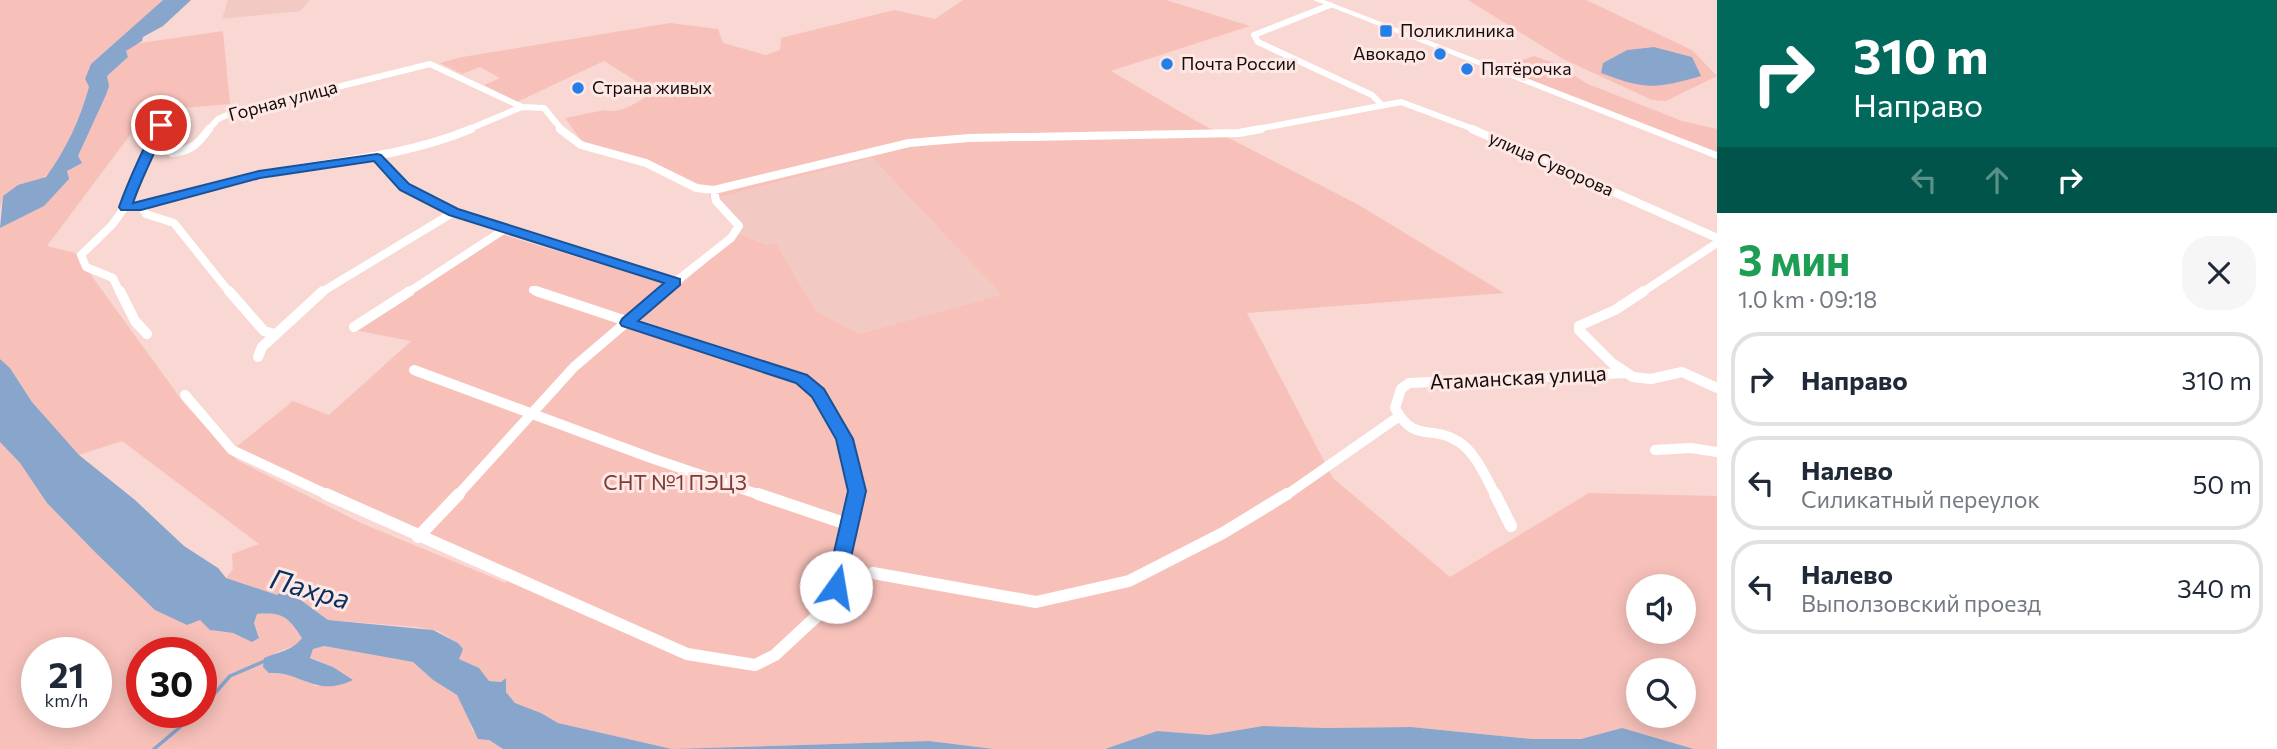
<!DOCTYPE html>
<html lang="ru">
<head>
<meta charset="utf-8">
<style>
  :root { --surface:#fff; --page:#f6f6f7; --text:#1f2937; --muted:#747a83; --line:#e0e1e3 }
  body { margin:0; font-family:Commissioner,sans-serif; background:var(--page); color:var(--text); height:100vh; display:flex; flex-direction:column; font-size:26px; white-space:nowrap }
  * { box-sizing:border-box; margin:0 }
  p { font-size:23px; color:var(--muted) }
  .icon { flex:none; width:38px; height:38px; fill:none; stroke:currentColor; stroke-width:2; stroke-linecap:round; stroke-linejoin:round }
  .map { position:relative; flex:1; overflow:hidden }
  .drawer { display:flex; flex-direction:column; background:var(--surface); width:560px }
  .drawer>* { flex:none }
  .hud { background:#00695c; color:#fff; overflow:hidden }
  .tools { position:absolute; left:1626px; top:574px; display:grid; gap:14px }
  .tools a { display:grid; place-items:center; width:70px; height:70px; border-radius:50%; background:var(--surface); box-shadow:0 4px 18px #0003; font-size:35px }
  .speed { position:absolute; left:21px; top:637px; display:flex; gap:14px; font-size:35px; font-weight:700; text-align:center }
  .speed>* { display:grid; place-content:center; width:91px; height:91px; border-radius:50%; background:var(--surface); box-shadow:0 4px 18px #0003; line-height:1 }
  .speed small { font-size:18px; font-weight:400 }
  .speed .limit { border:10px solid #d22; background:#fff; color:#111 }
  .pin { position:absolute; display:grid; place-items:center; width:60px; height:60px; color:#fff; margin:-30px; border:4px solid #fff; border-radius:50%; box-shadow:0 2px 7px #0007 }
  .me { position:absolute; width:77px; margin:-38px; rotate:13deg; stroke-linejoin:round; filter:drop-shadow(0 0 5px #0008) }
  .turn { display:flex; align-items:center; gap:24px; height:147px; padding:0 21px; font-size:32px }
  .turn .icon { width:91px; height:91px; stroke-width:2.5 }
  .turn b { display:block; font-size:49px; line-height:60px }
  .lanes { display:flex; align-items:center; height:66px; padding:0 21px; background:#0003; justify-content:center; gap:35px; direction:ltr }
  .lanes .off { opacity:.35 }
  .round { display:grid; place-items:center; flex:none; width:74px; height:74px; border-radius:28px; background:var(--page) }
  .overview { display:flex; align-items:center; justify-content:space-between; height:119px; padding:0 21px }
  h1 { font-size:42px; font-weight:700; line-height:52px; color:#1e9e55 }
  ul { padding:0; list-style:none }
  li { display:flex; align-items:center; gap:21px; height:94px; margin:0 14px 10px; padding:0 7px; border:4px solid var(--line); border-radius:28px }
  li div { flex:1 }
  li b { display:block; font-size:26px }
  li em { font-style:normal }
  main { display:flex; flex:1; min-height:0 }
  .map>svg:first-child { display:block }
  .built { fill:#f2c9c3 }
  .green { fill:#f7c1ba; fill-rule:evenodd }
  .water { fill:#88a5cc }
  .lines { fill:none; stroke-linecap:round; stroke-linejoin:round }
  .stream { stroke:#88a5cc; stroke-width:3.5 }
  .street-far3 { stroke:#fff; stroke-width:6 }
  .street-far2 { stroke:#fff; stroke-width:8 }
  .street-far1 { stroke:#fff; stroke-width:10 }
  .street { stroke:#fff; stroke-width:12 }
  .secondary { fill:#fff; fill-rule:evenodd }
  .route { fill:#267ee8; stroke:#195297; stroke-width:2 }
  .poi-dot { fill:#267ee8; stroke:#fde8e6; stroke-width:2.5 }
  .labels { text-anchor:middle; stroke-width:6; stroke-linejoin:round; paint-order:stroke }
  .far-poi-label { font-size:18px; fill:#170c0b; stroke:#fde8e6; text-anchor:start }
  .far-street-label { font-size:18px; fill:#170c0b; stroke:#fde8e6 }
  .street-label { font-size:21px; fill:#170c0b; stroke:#fde8e6 }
  .park-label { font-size:21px; fill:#7f3b35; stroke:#fde8e6 }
  .near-water-label { font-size:28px; font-style:italic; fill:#072f5f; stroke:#fde8e6 }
</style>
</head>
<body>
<main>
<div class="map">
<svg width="1717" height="749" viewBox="0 0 1717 749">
  <rect width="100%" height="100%" fill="#f9d8d3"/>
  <path class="built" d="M228,0h82l-10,11 -78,8z
    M872,158l131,138 -144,38 -43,-23 -40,-68 -7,2 -30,-11 2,-8 -28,-27z"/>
  <path class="green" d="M0,0h163l-72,64 -6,15 4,8 -3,11c-8,19 -24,70 -42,79 -14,8 -28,10 -41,19l-3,13z
    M963,0h203l84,26 -139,45 85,50 161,83 147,89 -257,20 86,165 117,99 139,-84 128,3v253h-23l-72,-21 -41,11h-49l-121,-12 -85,1 -63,-2 -54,9 -52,-4 -52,18h-111l-65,-8 -257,8 -114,-26 -17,-10 -26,-10 -9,-10 -1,-14 -4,3 -12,-1 -10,-13 -20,-9 -1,-16 -20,-12 -21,-4 -89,-7 -30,-22 -9,-2 1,-8 -9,2 -4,5 -51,-17 7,-9 -1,-15 27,-10 -137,-103 -43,14 -47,-53 -22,-34 -10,-9v-131l44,-22 34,-50 28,-61v-19l22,-19 -2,-6 7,-7 90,-13 7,73 -82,7 -101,135 28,7 109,150 53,57 124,63 145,60 5,-9 -276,-126 58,-47 36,14 82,-74 -57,-11 147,-96 168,51h11l59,-51 29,11 8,-2 40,68 43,23 143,-39 -130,-137 -159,41 -12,-14 -40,-19 -78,-23 -18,-25 40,-8c16,5 36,-10 48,-18l-49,-31 -87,41 -33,-17 16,-7 -20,-11 -18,7 -22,-11 22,-6 208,-34 48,6 5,14 43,12 14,-5 1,-12 113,-28 41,9zM1638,586h46v46h-46zM1638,670h46v46h-46z
    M1468,0h118l106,50 25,26 -51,25 -14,-1 -89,-41zM1654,47l38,10 -91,15 2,-9 24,-13z
    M1534,56l20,7 34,21 94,37 35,8v24l-217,-85z
    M0,442l20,21 27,40 84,81 69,36 14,11 19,2 15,7 11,-4 -5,-13 3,-9c28,-2 29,3 45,24l-6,7 -21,8 -6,20 22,2 25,11 36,-6 -19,-13 -23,-10 3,-8 11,-3 89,16 20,18 24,15 10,16 5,19 31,19h-503zM37,653h59v59h-59zM142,653h59v59h-59z"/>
  <path class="water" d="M163,0h28l-28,26 -20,11 -1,4 -16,10 2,6 -21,19 2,10 -3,9 -28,61 4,7 -15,8 2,8 -25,27 -44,22 3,-32 15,-11 28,-8c20,-27 34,-58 43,-90l-4,-8 6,-15z
    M1654,47l38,10 9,19c-46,13 -54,14 -100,-3l2,-10 24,-13z
    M0,359l10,9 22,34 47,53 56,45 49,46 34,22 8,10 51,17 9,-8 4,1 -1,8 9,2 30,22 105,10 25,13 5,6 -4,10 20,9 10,13 12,1 5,-4v14l9,11 26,10 17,10 114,26 257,-8 65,8h-491l-14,-9 -11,-1 -21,-44 -24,-15 -20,-18 -89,-16 -11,3 -3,9 23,9 20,13c-38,18 -51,-9 -84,-7l-6,-6 1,-9c14,-6 28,-7 38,-20 -14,-21 -19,-26 -45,-24l-3,9 5,15 -7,4 -19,-9 -23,-3 -10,-10 -13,5 -32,-15 -58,-56 -50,-51 -27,-40 -20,-21z
    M1263,726l63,2 85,-1 121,12h49l41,-11 72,21h-589l52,-18 52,4z"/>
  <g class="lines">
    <path class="stream" d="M201,709l29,-33 37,-16
      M154,749l44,-37"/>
    <path class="street-far3" d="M1330,5l-76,30 4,7 114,53 10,10
      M159,130l9,-22
      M208,130l10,-11 14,-6 198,-49 92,43
      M467,130l55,-23 22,1 18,22
      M1252,130l149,-28 75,28"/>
    <path class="street-far2" d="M560,129l21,16 65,18 50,25 18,2 195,-47 60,-5 270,-5 22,-4
      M1472,129l245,109
      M153,142l9,2 10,9c19,-2 26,-9 37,-24
      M377,157l28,30 49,25 221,70
      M141,206l5,8 28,9 56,70
      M125,207l16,-1c40,-10 80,-24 120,-31 71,-14 143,-18 210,-46
      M533,290l8,3
      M120,293l-7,-15 -27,-11 -5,-12 31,-30 13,-18 11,-31 13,-21 11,-26
      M320,293l134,-81
      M407,293l98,-64
      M661,293l70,-55 8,-12 -23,-25 -2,-11
      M1641,293l76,-50"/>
    <path class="street-far1" d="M120,291l15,30 12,13
      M229,291l35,40 11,3
      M536,291l265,88 17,14 27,45 11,58
      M1644,291l-29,19 -36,16v4l33,33 21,14 18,2 31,-7 35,16
      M354,327l56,-36
      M258,357l4,-10 61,-56
      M414,370l237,88 112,38
      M185,395l47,55 98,46
      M1655,450l36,-2 26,4
      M457,496l117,-129 89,-76
      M1285,496l113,-79
      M1496,496c-10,-18 -20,-43 -37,-54 -27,-18 -45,2 -64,-34l6,-19 8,-6 217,-10"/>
    <path class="street" d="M326,494l361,160 68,11 20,-10 57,-53 24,-108
      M758,494l92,31
      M1495,494l16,32
      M418,537l41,-43
      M873,573l163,29 93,-21 94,-48 64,-39"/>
    <path class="secondary" d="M1313,0h11l393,152v7z"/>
  </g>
  <path class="route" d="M161,122l5,3c-10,27 -24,51 -33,78l126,-32 118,-17 4,1 28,29 49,25 222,70v6l-42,36 169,54 17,14 29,50 13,52 -23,102 -7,2 -7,-2 -3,-6 22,-96 -12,-52 -24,-42 -16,-14 -174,-57 -2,-3 2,-4 42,-36 -215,-68 -49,-25 -26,-29 -114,17 -119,32h-20l-2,-3c5,-14 32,-81 42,-85z"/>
  <g class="poi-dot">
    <rect x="1379" y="24" width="14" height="14" rx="3.5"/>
    <circle cx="1440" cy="54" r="7"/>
    <circle cx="1167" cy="64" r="7"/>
    <circle cx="1467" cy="69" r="7"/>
    <circle cx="578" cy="88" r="7"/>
  </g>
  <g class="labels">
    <g class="far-poi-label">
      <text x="1400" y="37">Поликлиника</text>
      <text x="1426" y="60" text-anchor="end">Авокадо</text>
      <text x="1181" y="70">Почта России</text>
      <text x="1481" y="75">Пятёрочка</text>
      <text x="592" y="94">Страна живых</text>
    </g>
    <g class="far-street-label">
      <text transform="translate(283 101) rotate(-15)" y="6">Горная улица</text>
      <text transform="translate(1551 164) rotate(24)" y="6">улица Суворова</text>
    </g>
    <g class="street-label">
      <text transform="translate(1518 378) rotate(-3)" y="7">Атаманская улица</text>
    </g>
    <g class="park-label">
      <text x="675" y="490">СНТ №1 ПЭЦЗ</text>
    </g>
    <g class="near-water-label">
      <text transform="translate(310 589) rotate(16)" y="10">Пахра</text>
    </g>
  </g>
</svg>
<div class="tools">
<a><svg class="icon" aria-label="sound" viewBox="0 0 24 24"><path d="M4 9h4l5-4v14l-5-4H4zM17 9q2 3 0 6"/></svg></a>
<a><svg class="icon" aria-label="search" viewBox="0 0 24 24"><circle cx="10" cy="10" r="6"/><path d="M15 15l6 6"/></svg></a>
</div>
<div class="speed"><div>21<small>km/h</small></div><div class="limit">30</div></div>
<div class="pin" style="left:161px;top:125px;background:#d93025"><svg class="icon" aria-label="arrive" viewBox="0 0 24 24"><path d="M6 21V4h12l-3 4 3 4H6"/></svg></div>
<svg class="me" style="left:836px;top:587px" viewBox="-20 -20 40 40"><circle r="19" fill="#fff"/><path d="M0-13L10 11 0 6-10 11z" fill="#267ee8"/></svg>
</div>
<section class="drawer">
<div class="hud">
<div class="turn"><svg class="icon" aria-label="right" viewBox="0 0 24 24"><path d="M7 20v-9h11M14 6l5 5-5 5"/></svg><div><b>310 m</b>Направо</div></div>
<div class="lanes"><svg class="icon off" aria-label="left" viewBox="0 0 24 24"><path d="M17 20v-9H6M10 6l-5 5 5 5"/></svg><svg class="icon off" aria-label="ahead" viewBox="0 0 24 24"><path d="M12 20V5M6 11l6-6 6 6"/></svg><svg class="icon" aria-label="right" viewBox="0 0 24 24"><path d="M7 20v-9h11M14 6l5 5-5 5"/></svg></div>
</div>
<div class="overview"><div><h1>3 мин</h1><p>1.0 km · 09:18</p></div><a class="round"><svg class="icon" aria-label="close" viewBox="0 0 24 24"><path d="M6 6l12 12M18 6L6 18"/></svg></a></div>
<ul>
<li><svg class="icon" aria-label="right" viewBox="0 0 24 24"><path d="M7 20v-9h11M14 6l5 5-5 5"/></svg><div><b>Направо</b></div><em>310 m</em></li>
<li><svg class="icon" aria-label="left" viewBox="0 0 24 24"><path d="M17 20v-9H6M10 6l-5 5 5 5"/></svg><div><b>Налево</b><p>Силикатный переулок</p></div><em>50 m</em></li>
<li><svg class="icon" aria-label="left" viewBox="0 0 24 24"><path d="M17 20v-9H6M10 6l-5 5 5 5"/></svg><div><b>Налево</b><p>Выползовский проезд</p></div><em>340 m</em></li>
</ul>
</section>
</main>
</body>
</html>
